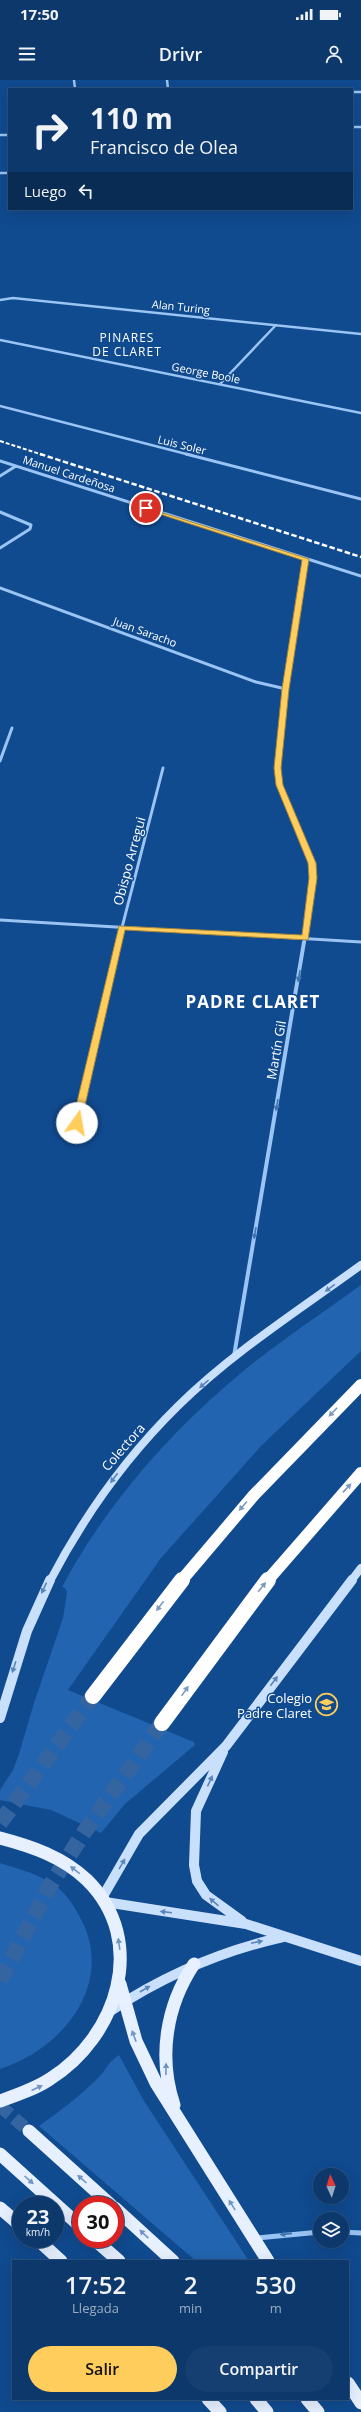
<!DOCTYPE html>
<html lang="es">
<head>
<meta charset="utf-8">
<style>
  :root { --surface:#0c386b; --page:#153f71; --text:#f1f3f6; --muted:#9aacc1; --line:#2c527e; --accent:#ffcd5c }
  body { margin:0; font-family:"Open Sans",sans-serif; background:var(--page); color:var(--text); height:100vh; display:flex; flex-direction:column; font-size:15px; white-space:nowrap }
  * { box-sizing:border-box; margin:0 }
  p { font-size:13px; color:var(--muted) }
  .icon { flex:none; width:22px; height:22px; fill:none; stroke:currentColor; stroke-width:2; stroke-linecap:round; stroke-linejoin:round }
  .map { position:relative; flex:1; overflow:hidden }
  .panel { position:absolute; left:12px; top:2180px; width:337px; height:140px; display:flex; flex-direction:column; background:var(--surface); border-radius:0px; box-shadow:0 4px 16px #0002,0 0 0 1px var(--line) }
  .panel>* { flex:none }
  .banner { position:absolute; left:8px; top:8px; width:345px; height:122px; border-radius:0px; box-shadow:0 4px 16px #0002,0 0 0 1px var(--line); background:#0c386b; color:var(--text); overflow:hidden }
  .needle { width:26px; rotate:356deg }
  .fabs { position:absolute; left:313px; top:2088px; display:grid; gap:8px }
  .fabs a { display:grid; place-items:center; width:36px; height:36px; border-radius:50%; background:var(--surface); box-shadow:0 4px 16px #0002,0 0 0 1px var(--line); font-size:20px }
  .speed { position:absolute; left:12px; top:2116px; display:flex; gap:8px; font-size:20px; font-weight:700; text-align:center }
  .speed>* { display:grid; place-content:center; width:52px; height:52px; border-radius:50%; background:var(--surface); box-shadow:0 4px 16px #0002,0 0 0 1px var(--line); line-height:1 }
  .speed small { font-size:10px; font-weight:400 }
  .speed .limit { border:6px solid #d22; background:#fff; color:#111 }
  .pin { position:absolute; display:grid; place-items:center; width:34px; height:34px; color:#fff; margin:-17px; border:2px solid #fff; border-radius:50%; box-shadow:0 1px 4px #0007 }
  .me { position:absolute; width:44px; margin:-22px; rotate:13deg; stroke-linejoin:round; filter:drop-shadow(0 0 3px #0008) }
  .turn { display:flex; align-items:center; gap:14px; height:84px; padding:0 16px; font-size:18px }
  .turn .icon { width:52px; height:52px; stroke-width:2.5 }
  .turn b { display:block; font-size:28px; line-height:34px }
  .then { display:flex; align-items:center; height:38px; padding:0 16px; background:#0003; gap:8px; font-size:15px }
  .eta { display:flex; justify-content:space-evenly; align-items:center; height:68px; text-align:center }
  .eta b { font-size:24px; font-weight:600; line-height:28px }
  .cta { display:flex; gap:8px; margin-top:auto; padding:8px 16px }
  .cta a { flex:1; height:46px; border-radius:24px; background:var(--accent); color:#111; font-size:16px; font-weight:600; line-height:46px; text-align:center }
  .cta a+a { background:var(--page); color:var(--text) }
  .status { display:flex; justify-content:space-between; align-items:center; height:28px; padding:0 20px; background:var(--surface); direction:ltr }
  .status svg { height:11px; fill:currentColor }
  header { display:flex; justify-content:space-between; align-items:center; height:52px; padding:0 16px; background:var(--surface); font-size:18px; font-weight:600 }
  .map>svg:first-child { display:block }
  .green { fill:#2264af }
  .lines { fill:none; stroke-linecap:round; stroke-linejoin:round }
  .primary-tunnel { stroke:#3465a0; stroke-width:13; stroke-dasharray:13 6; stroke-linecap:butt }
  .motorway-tunnel { stroke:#3465a0; stroke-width:16; stroke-dasharray:16 8; stroke-linecap:butt }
  .minor-far3 { stroke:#9ac4f3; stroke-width:2.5 }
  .minor-far2 { stroke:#9ac4f3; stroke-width:3 }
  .minor-far1 { stroke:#9ac4f3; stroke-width:4 }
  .minor { stroke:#9ac4f3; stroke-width:5 }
  .secondary-far1 { stroke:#c9e0fd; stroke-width:8 }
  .secondary { stroke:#c9e0fd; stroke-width:10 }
  .primary { stroke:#e6f0ff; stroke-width:13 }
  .motorway-far1 { stroke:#fff; stroke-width:12 }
  .motorway { stroke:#fff; stroke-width:16 }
  .rail-far1 { stroke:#fff; stroke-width:2; stroke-dasharray:4 2; stroke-linecap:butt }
  .rail { stroke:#fff; stroke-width:2.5; stroke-dasharray:5.5 2.5; stroke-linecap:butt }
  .oneway { fill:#4075b2 }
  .oneway2 { fill:#5a86bb }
  .oneway3 { fill:#7c9bc1 }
  .oneway4 { fill:#7095c1 }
  .route { fill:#ffcd5c; stroke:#a6853c }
  .labels { text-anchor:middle; stroke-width:3; stroke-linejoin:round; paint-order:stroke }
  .far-street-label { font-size:11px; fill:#fff; stroke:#104a8f }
  .far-neighbourhood-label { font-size:12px; letter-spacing:1px; fill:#fff; stroke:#104a8f }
  .street-label { font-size:13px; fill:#fff; stroke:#104a8f }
  .poi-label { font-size:13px; fill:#fff; stroke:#104a8f; text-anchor:end }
  .district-label { font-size:17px; font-weight:bold; letter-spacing:1px; fill:#fff; stroke:#104a8f }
</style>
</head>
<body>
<div class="status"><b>17:50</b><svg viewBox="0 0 49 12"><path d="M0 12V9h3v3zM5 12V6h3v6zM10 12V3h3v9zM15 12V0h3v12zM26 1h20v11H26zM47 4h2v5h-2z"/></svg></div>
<header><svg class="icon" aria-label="menu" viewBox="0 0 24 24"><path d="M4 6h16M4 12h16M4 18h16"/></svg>Drivr<svg class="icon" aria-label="person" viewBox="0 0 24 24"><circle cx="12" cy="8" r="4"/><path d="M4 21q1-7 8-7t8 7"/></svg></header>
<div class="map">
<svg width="361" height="2332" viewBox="0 0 361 2332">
  <rect width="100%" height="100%" fill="#104a8f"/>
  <path class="green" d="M361,1205v66l-99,94 -101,113 -93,132 126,52 1,3 -70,59 -24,29 -50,-23 -51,-10v-10l13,-20 6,-16 15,-51 29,-85 4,-26 -2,-4 -3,-1c41,-77 100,-146 166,-203 41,-36 89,-67 133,-99z
    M0,1783c19,6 39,11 56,23 13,10 21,25 28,39 28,65 -25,125 -84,144z
    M119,1975l25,46 105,160h-53l-157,-135c21,-15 41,-30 59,-48 8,-8 11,-17 21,-23z"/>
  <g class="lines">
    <path class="primary-tunnel" d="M0,2026l29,25"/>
    <path class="motorway-tunnel" d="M0,1743l93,-127
      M0,1900l51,-96 34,-53 77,-108"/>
    <path class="minor-far3" d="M74,0l1,9
      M167,0l1,9
      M352,12h9
      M352,47h9
      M0,55h9
      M0,93h9
      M0,220l13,-2 348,36
      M0,260l361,73
      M220,304l56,-59
      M0,326l190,49"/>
    <path class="minor-far2" d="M186,374l175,45
      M0,381l361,115
      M0,396l16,-10
      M0,432l31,13 -1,4 -30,19
      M0,508l256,94 30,7
      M0,681l12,-33
      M0,840l361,22
      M118,863l45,-175
      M304,863l9,-65 -1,-15 -32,-78 -2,-17 8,-79 20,-130"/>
    <path class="minor-far1" d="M77,1043l41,-181
      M234,1276l70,-414"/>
    <path class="minor" d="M342,2152l19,1
      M257,2158l63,-6"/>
    <path class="secondary-far1" d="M50,1501c34,-65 76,-124 128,-175 55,-54 121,-96 183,-141
      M351,1501l10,-13"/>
    <path class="secondary" d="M0,1638l27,-87 23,-51
      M223,1672l-27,59 -2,54 3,16 9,14 36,26
      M102,1818l37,-64 87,-88 126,-166
      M105,1822l141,22 115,37
      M112,1930c53,-35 109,-59 171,-73"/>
    <path class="primary" d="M0,1758c31,8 63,19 87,42 62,61 30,157 -37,199 -15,10 -33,16 -50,22
      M120,1904l16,57 20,42 112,178
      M174,2025c-16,-48 -8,-99 20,-141
      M29,2051l82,74
      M0,2074l81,73
      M0,2128l21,18
      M115,2128l58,53
      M37,2159l24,22
      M94,2159l25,22
      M348,2303l13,20
      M208,2319l12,13
      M256,2319l11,13
      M307,2319l11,13"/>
    <path class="motorway-far1" d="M181,1501l73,-86 107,-110
      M267,1501l94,-108"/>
    <path class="motorway" d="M93,1616l89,-116
      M162,1643l106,-143"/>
    <path class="rail-far1" d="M0,361l43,14"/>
    <path class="rail" d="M40,374l321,103"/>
  </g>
  <defs><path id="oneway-solid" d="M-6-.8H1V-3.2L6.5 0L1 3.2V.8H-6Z"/></defs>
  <g class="oneway">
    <use href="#oneway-solid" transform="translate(299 896) rotate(100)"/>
    <use href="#oneway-solid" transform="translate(277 1025) rotate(100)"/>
    <use href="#oneway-solid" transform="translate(255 1153) rotate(100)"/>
    <use href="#oneway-solid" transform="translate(286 2154) rotate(174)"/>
  </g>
  <g class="oneway2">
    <use href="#oneway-solid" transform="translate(330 1208) rotate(144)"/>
    <use href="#oneway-solid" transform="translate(204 1304) rotate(140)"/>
    <use href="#oneway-solid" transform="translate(114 1398) rotate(127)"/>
    <use href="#oneway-solid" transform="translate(44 1508) rotate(115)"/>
    <use href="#oneway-solid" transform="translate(14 1587) rotate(108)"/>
    <use href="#oneway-solid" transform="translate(274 1601) rotate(-53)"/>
    <use href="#oneway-solid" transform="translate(210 1701) rotate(-65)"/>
    <use href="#oneway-solid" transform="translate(122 1784) rotate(-60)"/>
    <use href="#oneway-solid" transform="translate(214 1822) rotate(-140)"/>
    <use href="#oneway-solid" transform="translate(166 1832) rotate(-173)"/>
    <use href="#oneway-solid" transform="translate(257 1862) rotate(-11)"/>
    <use href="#oneway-solid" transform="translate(145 1909) rotate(-30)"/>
  </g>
  <g class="oneway3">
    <use href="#oneway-solid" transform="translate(333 1332) rotate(134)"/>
    <use href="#oneway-solid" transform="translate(347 1408) rotate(-47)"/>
    <use href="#oneway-solid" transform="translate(243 1426) rotate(131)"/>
    <use href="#oneway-solid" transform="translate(262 1507) rotate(-51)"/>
    <use href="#oneway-solid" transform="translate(160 1526) rotate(127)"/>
    <use href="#oneway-solid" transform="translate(185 1611) rotate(-55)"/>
  </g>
  <g class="oneway4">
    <use href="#oneway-solid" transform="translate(75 1790) rotate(-142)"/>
    <use href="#oneway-solid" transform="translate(119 1864) rotate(-98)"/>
    <use href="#oneway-solid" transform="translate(134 1956) rotate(-110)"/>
    <use href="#oneway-solid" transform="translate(166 1989) rotate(-89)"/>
    <use href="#oneway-solid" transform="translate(37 2008) rotate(-25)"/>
    <use href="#oneway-solid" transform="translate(82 2099) rotate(-138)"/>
    <use href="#oneway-solid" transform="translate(29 2100) rotate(42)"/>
    <use href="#oneway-solid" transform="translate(232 2125) rotate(-122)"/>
    <use href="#oneway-solid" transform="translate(144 2154) rotate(-137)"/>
  </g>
  <path class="route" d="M144,427l165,52 -20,130 -8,79 2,17 33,78 1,15 -9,62 -183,-10 -44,193 -4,2 -5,-2 47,-197 183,9 7,-57 -1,-15 -32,-78 -2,-17 8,-79 20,-129 -158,-51z"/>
  <defs>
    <symbol id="school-ring" viewBox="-11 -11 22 22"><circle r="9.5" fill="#104a8f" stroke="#ffcd5c" stroke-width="1.5"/><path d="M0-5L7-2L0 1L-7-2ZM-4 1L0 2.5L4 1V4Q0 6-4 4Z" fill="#ffcd5c"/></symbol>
  </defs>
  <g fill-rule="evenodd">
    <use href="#school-ring" x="314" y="1612" width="25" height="25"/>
  </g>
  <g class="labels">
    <g class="far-street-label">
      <text transform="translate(181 227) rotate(6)" y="4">Alan Turing</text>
      <text transform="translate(206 293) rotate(11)" y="4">George Boole</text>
      <text transform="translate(182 365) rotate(14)" y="4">Luis Soler</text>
      <text transform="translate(69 394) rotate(18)" y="4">Manuel Cardeñosa</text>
      <text transform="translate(145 552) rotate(20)" y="4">Juan Saracho</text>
    </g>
    <g class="far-neighbourhood-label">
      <text x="127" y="262">PINARES<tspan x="127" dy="14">DE CLARET</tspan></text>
    </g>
    <g class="street-label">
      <text transform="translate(129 781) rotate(-75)" y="5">Obispo Arregui</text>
      <text transform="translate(276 970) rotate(-80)" y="5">Martín Gil</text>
      <text transform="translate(123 1367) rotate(-49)" y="5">Colectora</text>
    </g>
    <g class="poi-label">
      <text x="312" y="1623">Colegio<tspan x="312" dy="15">Padre Claret</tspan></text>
    </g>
    <g class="district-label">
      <text x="253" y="928">PADRE CLARET</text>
    </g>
  </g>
</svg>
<div class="fabs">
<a><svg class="needle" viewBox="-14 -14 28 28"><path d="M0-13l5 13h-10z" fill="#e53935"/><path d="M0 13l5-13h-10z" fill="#9aacc1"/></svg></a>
<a><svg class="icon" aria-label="layers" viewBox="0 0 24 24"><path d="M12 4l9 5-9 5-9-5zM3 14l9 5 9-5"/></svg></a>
</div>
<div class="speed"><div>23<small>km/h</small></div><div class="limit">30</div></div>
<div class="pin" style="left:146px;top:428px;background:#d93025"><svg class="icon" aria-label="arrive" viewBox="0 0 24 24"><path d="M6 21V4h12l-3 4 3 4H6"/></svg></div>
<svg class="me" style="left:77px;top:1043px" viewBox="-20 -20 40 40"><circle r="19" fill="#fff"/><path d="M0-13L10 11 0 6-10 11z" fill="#ffcd5c"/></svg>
<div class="banner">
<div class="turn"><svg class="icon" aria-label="right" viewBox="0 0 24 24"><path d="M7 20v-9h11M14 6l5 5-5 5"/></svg><div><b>110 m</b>Francisco de Olea</div></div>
<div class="then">Luego<svg class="icon" aria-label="left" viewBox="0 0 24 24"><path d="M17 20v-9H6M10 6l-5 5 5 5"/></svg></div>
</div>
<section class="panel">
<div class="eta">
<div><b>17:52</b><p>Llegada</p></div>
<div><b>2</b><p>min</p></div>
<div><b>530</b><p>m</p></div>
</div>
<div class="cta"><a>Salir</a><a>Compartir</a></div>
</section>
</div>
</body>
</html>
